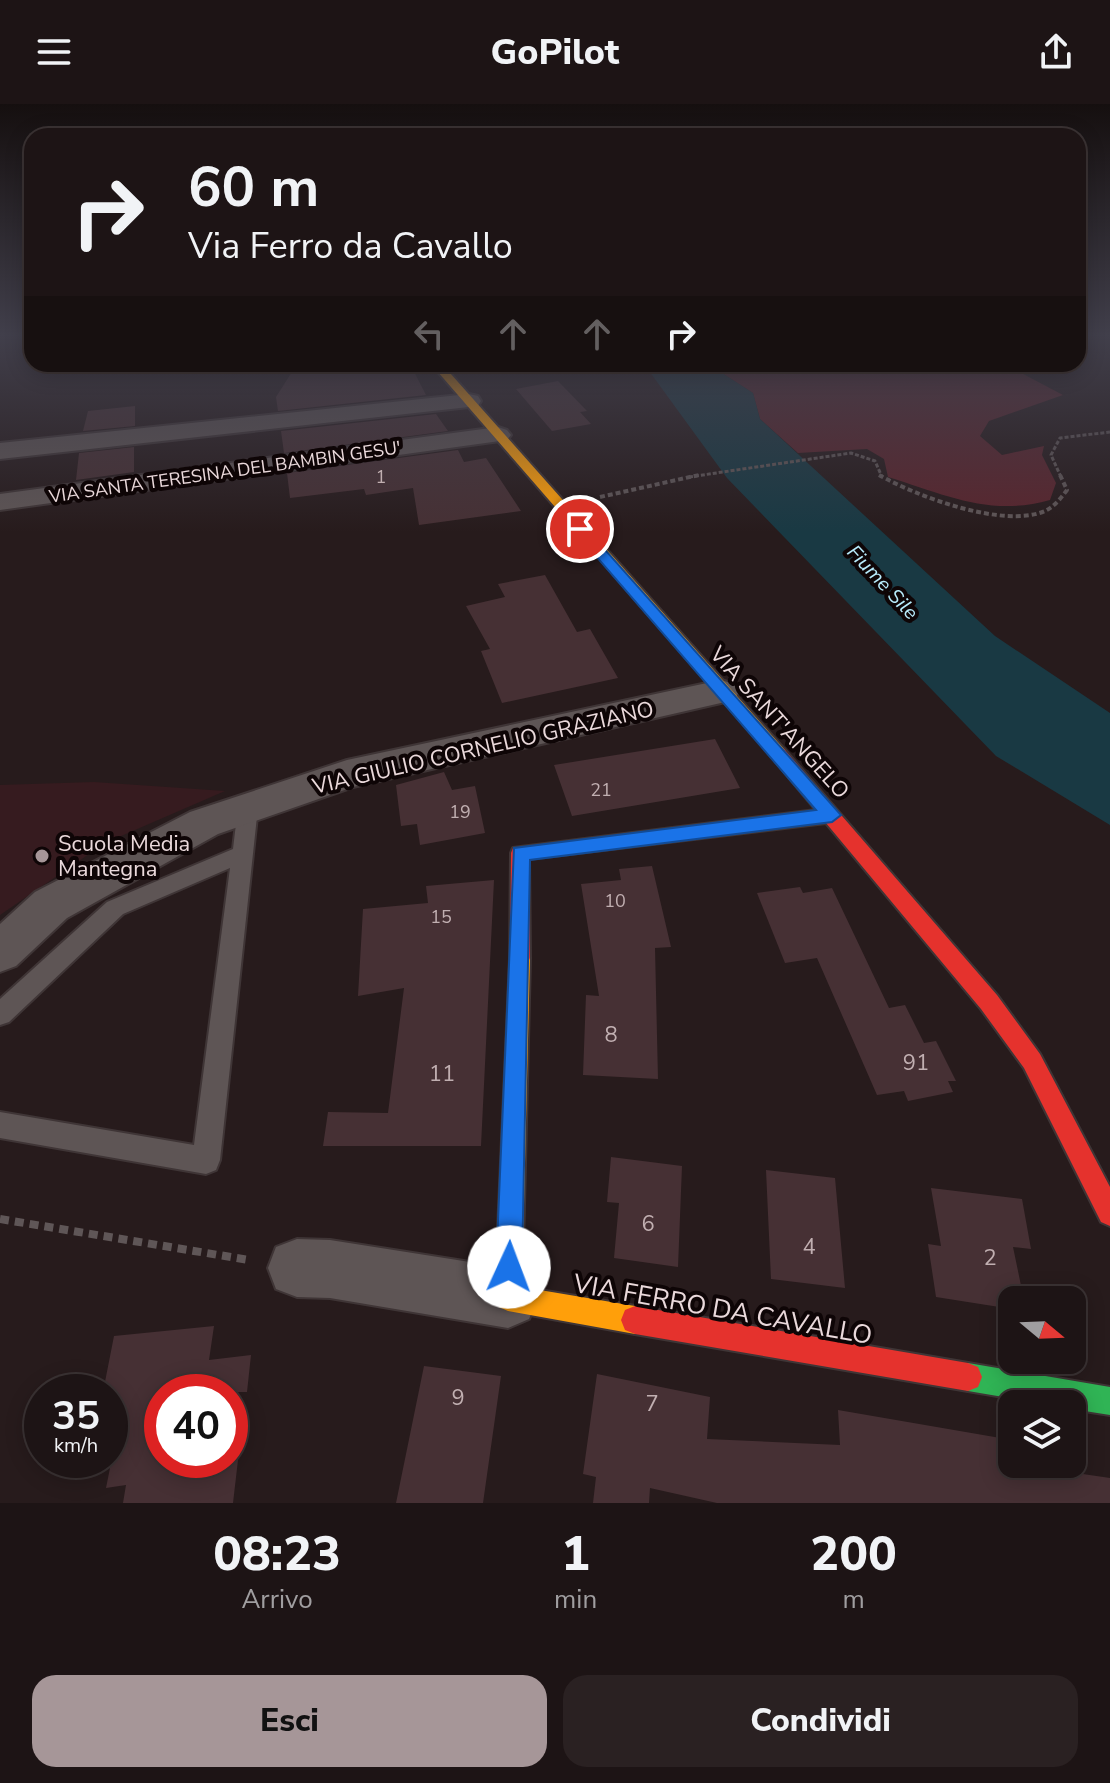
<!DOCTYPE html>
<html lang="it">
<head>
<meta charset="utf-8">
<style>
  :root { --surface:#1d1415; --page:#2a2122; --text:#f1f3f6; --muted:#a09ea0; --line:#3b3334; --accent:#a69698 }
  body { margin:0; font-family:"Nunito Sans",sans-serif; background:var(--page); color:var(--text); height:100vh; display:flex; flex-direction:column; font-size:30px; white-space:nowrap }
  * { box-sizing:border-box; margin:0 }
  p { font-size:26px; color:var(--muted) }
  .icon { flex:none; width:44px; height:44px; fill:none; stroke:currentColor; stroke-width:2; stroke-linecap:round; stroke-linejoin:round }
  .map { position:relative; height:1399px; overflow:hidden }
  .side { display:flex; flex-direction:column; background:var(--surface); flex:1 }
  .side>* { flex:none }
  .banner { position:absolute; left:24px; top:24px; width:1062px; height:244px; border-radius:24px; box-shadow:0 4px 20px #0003,0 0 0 2px var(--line); background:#1d1415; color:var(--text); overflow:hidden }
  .needle { width:52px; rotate:109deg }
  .controls { position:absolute; left:998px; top:1182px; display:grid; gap:16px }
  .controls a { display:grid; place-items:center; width:88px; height:88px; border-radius:16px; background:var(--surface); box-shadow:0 4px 20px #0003,0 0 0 2px var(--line); font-size:40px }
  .speed { position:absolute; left:24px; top:1270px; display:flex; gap:16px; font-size:40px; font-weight:700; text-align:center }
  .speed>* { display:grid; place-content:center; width:104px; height:104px; border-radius:50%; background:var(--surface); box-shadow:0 4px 20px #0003,0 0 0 2px var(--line); line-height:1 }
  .speed small { font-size:20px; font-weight:400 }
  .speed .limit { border:12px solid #d22; background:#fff; color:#111 }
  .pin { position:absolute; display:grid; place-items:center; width:68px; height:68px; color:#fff; margin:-34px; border:4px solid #fff; border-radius:50%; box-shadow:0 2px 8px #0007 }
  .me { position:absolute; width:88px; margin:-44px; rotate:2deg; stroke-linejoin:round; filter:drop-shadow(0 0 6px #0008) }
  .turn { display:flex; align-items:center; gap:28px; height:168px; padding:0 32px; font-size:36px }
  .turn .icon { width:104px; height:104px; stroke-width:2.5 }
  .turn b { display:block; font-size:56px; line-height:68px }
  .lanes { display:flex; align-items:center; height:76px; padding:0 32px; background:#0003; justify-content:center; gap:40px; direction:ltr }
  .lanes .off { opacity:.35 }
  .eta { display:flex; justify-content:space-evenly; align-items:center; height:136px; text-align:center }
  .eta b { font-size:48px; font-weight:800; line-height:56px }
  .primary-button { display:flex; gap:16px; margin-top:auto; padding:16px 32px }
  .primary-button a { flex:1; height:92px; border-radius:24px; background:var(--accent); color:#111; font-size:32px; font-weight:800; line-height:92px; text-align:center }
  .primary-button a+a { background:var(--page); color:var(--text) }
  header { display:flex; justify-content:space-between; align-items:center; height:104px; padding:0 32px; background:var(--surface); font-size:36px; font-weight:800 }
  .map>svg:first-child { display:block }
  .built { fill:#361b1f }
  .green { fill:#59252d }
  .water { fill:#193943 }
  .building { fill:#463034 }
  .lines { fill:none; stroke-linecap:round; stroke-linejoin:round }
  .lane-casing { stroke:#3f3536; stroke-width:4 }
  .street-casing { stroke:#3f3536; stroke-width:4 }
  .fast-casing { stroke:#3f3536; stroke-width:4 }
  .slow-casing { stroke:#3f3536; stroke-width:4 }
  .jam-casing { stroke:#3f3536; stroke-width:4 }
  .path-far2 { stroke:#5f5657; stroke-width:3; stroke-dasharray:4 2; stroke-linecap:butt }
  .path-far1 { stroke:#5f5657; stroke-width:4; stroke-dasharray:5 3; stroke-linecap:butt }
  .path { stroke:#5f5657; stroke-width:8; stroke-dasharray:9 6; stroke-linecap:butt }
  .lane { fill:#5e5555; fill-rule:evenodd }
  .street { fill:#5e5555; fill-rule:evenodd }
  .fast { fill:#30b455; fill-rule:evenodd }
  .slow { fill:#ff9f0a; fill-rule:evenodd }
  .jam { fill:#e5322d; fill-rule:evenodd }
  .route { fill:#1a73e8; stroke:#114b97; stroke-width:2 }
  .poi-dot { fill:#a69698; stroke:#0e0506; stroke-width:3 }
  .labels { text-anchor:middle; stroke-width:8; stroke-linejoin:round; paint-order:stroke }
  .far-street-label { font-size:18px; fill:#ead9db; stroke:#0e0506 }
  .number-label { font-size:18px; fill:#c1afb1 }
  .far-water-label { font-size:20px; font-style:italic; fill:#b8ecfc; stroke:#0e0506 }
  .street-label { font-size:22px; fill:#ead9db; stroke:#0e0506 }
  .poi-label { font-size:22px; fill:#ead9db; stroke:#0e0506; text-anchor:start }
  .near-number-label { font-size:22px; fill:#c1afb1 }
  .near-street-label { font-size:26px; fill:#ead9db; stroke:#0e0506 }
</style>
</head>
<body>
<header><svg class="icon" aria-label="menu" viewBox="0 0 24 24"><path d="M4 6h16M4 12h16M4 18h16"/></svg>GoPilot<svg class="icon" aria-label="share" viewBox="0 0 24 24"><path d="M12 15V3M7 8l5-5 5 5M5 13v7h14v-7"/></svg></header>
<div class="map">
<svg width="1110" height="1399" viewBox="0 0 1110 1399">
  <rect width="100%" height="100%" fill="#271b1c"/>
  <path class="built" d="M94,678l131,9 -120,52 -105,72v-130z"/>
  <path class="green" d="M708,260h296l59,31 -74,26 -9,15 22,19 42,-9 -2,9 14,28 -6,17c-60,17 -104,-5 -162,-23l-4,-18 -17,-10 -69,4 -38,-34 -7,-26z"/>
  <path class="water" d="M644,260h64l45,29 7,26 235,217 115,77v112l-114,-69 -269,-278z"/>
  <path class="building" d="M297,260h113l16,31 -148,16 -2,-14z
    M558,277l29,30 -7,1 11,12 -39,7 -36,-42z
    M135,302v20l-52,5 5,-20z
    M436,310l12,17 -164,22 -3,-22z
    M134,343v25l-58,8 3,-27z
    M458,346l6,12 22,-4 35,53 -102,14 -6,-37 -47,7 -2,-6 -74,9 -3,-25z
    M545,471l32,57 13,-3 28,49 -116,25 -21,-52 9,-2 -24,-43 39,-9 -7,-13z
    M715,635l25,49 -168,28 -18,-51z
    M444,668l8,18 23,-4 10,47 -65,12 -3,-21 -16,2 -5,-41z
    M652,762l19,81 -16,1 3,131 -75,-4 3,-80 13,1 -18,-112 40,-4 -2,-11z
    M494,776l-13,266h-158l5,-34 60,1 16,-125 -46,8 5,-87 65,-6 -2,-17z
    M800,783l3,6 29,-5 57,120 16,-3 19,38 12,-2 20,40h-8l5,11 -45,9 -4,-10 -27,4 -60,-137 -32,5 -28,-70z
    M611,1053l71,9 -4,101 -64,-9 5,-55 -12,-1z
    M766,1066l69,8 10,110 -74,-9z
    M931,1084l91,11 9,50 -18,-2 11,53h-12v9l-76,-12 -8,-53 13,2z
    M214,1222l-5,34 42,-5 -4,37h-85v68h76l-5,43h-110l3,-18 -20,3 4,-20v-76h-7l11,-56z
    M424,1262l77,10 -18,127h-87z
    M597,1270l113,23 -3,42 133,6 -2,-35 174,30v24h29l1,4 68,10v25h-393l-67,-15 -1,15h-56l3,-26 -13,-3z"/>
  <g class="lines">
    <defs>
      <path id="lane" d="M248,696l10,7 -38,353 -4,10 -10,4 -206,-36v-26l194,33 36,-277 -107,46 -114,108 -9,3v-26l107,-97 126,-53 5,-42z"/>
      <path id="street" d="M469,290l9,2 3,5 -3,5 -478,53v-16z
        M498,323l9,3 4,5 -4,5 -507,70v-16z
        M721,576l13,4 5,8 -5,8 -381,87 -135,47 -151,84 -51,48 -16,6v-48l35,-32 155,-80 157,-52z
        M297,1135l33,1 178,28 21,9 9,21 -9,21 -21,9 -178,-30 -33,-1 -21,-8 -8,-21 8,-21z"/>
      <path id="fast" d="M968,1259l142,24v28l-38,-6v-5h-28l-76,-13 -10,-4 -4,-10 4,-10z"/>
      <path id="slow" d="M431,260h11l342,385 3,4 -3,4h-12z
        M520,845l7,3 3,6 -8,329 113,19 10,4 4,10 -4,10 -10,4 -127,-23 -9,-4 -4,-9 15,-340 3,-6z"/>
      <path id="jam" d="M778,643l6,2 213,246 43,59 70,133v39l-9,-4 -77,-154 -43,-59 -155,-186 -297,36 1,99 -3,6 -7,3 -7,-3 -3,-6 1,-105 2,-5 303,-38 -44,-53 -3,-4 3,-4z
        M635,1202l333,57 10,4 4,10 -4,10 -10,4 -333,-57 -10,-4 -4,-10 4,-10z"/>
    </defs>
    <use href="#lane" class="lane-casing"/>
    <use href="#street" class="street-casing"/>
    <use href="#fast" class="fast-casing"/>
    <use href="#slow" class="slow-casing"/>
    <use href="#jam" class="jam-casing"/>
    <path class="path-far2" d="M689,373l162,-24 24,8 7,16
      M1061,373l-10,-22 9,-17 50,-6"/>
    <path class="path-far1" d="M879,371c37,21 124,54 166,36 9,-4 16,-13 22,-21l-7,-15
      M600,393l99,-22"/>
    <path class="path" d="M0,1115l249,41"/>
    <use href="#lane" class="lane"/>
    <use href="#street" class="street"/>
    <use href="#fast" class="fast"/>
    <use href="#slow" class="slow"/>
    <use href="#jam" class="jam"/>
  </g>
  <linearGradient id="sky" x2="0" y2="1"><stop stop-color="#150f0f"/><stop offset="0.54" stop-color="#413f4b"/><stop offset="1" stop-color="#413f4b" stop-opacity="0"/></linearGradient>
  <rect width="1110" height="428" fill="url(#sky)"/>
  <path class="route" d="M575,422h9l257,289 -9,7 -302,38 -8,407 -4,9 -9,4 -10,-4 -3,-9 18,-419 302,-38 -241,-278z"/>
  <circle class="poi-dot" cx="42" cy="752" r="8"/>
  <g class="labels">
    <g class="far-street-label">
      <text transform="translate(225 368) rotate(-8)" y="6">VIA SANTA TERESINA DEL BAMBIN GESU'</text>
    </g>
    <g class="number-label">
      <text x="381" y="379">1</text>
      <text x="601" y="692">21</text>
      <text x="460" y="714">19</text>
      <text x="615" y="803">10</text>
      <text x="441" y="819">15</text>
    </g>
    <g class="far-water-label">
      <text transform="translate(883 478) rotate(47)" y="7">Fiume Sile</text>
    </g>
    <g class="street-label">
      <text transform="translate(780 618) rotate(48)" y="8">VIA SANT'ANGELO</text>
      <text transform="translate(483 643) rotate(-13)" y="8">VIA GIULIO CORNELIO GRAZIANO</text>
    </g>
    <g class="poi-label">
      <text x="58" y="747">Scuola Media<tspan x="58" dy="25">Mantegna</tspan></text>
    </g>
    <g class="near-number-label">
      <text x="611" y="938">8</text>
      <text x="916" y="966">91</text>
      <text x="442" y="977">11</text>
      <text x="648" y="1127">6</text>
      <text x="809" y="1150">4</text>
      <text x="990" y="1161">2</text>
      <text x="458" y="1301">9</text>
      <text x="652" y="1307">7</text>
    </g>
    <g class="near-street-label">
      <text transform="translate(723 1205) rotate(10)" y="9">VIA FERRO DA CAVALLO</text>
    </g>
  </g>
</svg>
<div class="controls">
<a><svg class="needle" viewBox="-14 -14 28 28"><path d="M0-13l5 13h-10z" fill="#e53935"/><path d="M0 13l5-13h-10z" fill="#a09ea0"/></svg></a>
<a><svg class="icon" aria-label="layers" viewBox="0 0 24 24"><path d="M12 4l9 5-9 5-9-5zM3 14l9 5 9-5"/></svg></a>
</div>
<div class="speed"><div>35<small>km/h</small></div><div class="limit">40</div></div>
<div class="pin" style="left:580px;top:425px;background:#d93025"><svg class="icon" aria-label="arrive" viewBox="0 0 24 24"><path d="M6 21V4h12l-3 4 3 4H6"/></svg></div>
<svg class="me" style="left:509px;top:1163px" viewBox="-20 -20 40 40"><circle r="19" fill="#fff"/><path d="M0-13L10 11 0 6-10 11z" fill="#1a73e8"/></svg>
<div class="banner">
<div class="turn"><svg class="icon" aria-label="right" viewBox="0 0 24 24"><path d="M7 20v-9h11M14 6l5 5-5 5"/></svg><div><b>60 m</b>Via Ferro da Cavallo</div></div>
<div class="lanes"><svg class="icon off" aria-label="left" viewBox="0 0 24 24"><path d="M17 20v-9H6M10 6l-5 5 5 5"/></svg><svg class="icon off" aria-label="ahead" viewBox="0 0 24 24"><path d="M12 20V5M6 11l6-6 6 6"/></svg><svg class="icon off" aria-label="ahead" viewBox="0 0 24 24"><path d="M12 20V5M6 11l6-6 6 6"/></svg><svg class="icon" aria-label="right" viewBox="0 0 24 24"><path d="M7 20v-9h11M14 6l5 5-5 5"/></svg></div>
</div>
</div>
<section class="side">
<div class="eta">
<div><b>08:23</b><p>Arrivo</p></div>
<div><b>1</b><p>min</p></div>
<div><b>200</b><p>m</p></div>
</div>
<div class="primary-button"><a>Esci</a><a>Condividi</a></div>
</section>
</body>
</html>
